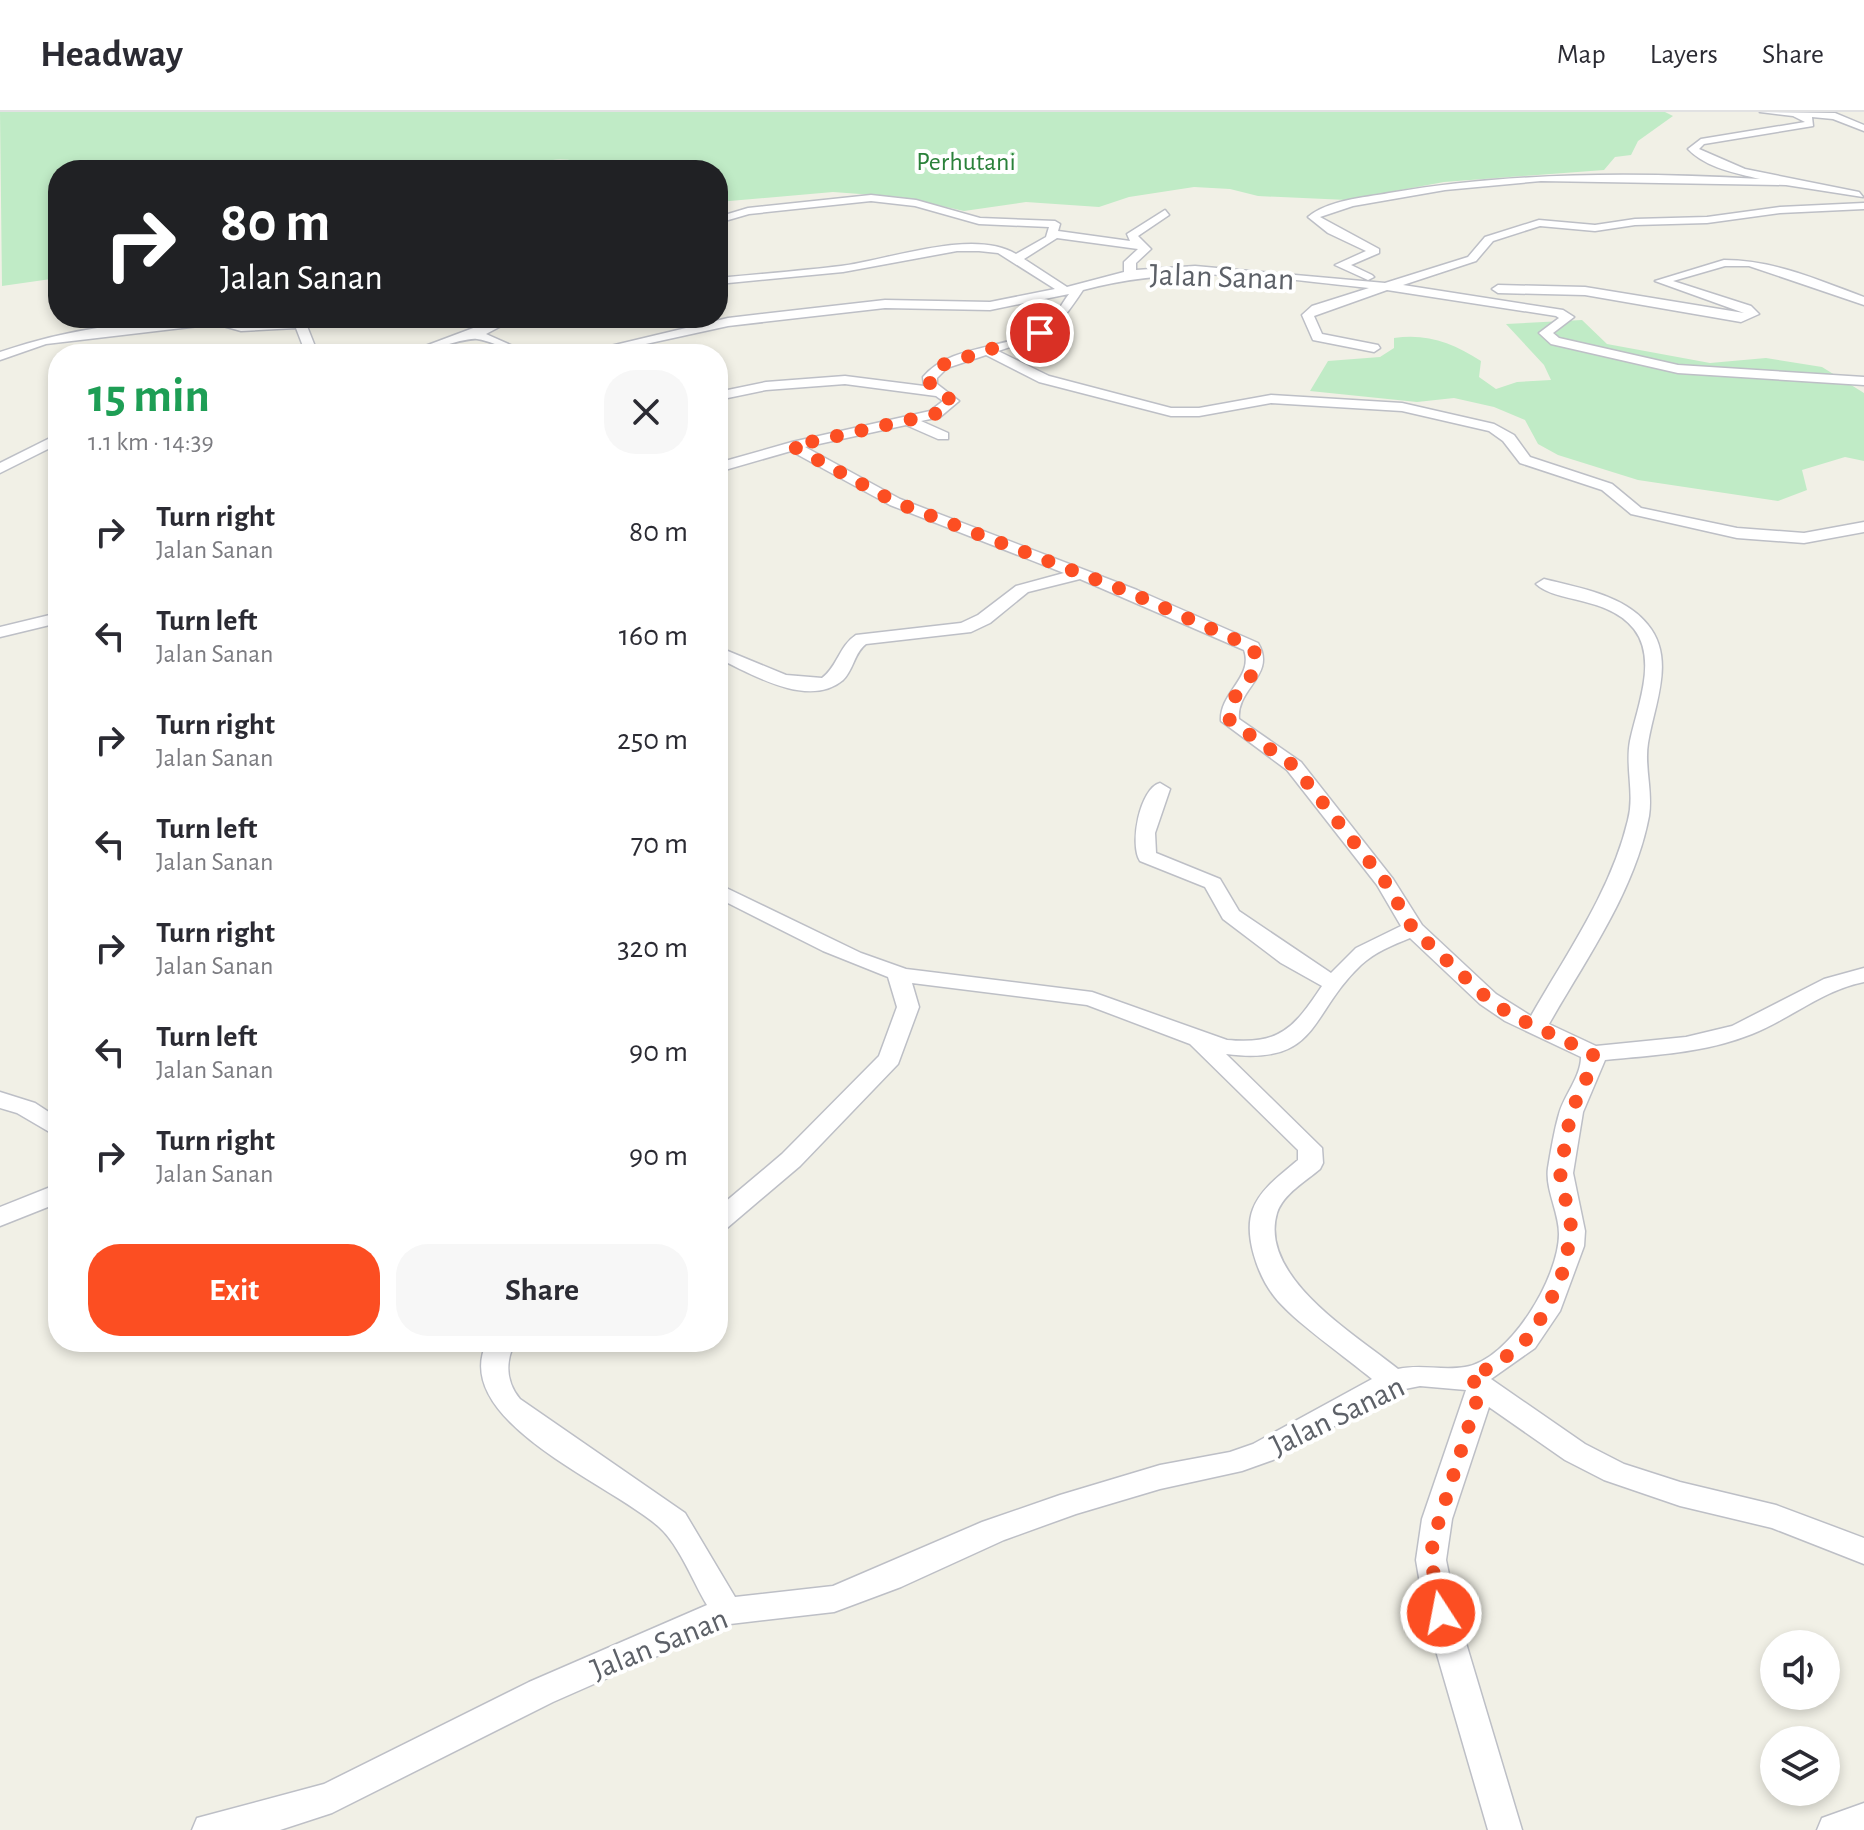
<!DOCTYPE html>
<html lang="en">
<head>
<meta charset="utf-8">
<style>
  :root { --surface:#fff; --page:#f7f7f7; --text:#2b2b33; --muted:#7c7c81; --line:#e1e1e2; --accent:#fc4e22 }
  body { margin:0; font-family:"Alegreya Sans",sans-serif; background:var(--page); color:var(--text); height:100vh; display:flex; flex-direction:column; font-size:30px; white-space:nowrap }
  * { box-sizing:border-box; margin:0 }
  p { font-size:26px; color:var(--muted) }
  .icon { flex:none; width:44px; height:44px; fill:none; stroke:currentColor; stroke-width:2; stroke-linecap:round; stroke-linejoin:round }
  .map { position:relative; flex:1; overflow:hidden }
  .sheet { position:absolute; left:48px; top:232px; width:680px; height:1008px; display:flex; flex-direction:column; background:var(--surface); border-radius:32px; box-shadow:0 4px 12px #0003 }
  .sheet>* { flex:none }
  .hud { position:absolute; left:48px; top:48px; width:680px; height:168px; border-radius:32px; box-shadow:0 4px 12px #0003; background:#202124; color:#fff; overflow:hidden }
  .tools { position:absolute; left:1760px; top:1518px; display:grid; gap:16px }
  .tools a { display:grid; place-items:center; width:80px; height:80px; border-radius:50%; background:var(--surface); box-shadow:0 4px 12px #0003; font-size:40px }
  .pin { position:absolute; display:grid; place-items:center; width:68px; height:68px; color:#fff; margin:-34px; border:4px solid #fff; border-radius:50%; box-shadow:0 2px 8px #0007 }
  .me { position:absolute; width:88px; margin:-44px; rotate:349deg; stroke-linejoin:round; filter:drop-shadow(0 0 6px #0008) }
  .turn { display:flex; align-items:center; gap:28px; height:168px; padding:0 40px; font-size:36px }
  .turn .icon { width:104px; height:104px; stroke-width:2.5 }
  .turn b { display:block; font-size:56px; line-height:68px }
  .round { display:grid; place-items:center; flex:none; width:84px; height:84px; border-radius:32px; background:var(--page) }
  .summary { display:flex; align-items:center; justify-content:space-between; height:136px; padding:0 40px }
  h1 { font-size:48px; font-weight:600; line-height:60px; color:#1e9e55 }
  .action { display:flex; gap:16px; margin-top:auto; padding:16px 40px }
  .action a { flex:1; height:92px; border-radius:32px; background:var(--accent); color:#fff; font-size:32px; font-weight:600; line-height:92px; text-align:center }
  .action a+a { background:var(--page); color:var(--text) }
  ul { padding:0; list-style:none }
  li { display:flex; align-items:center; gap:24px; height:104px; padding:0 40px }
  li div { flex:1 }
  li b { display:block; font-size:30px }
  li em { font-style:normal }
  header { display:flex; align-items:center; gap:48px; box-sizing:border-box; height:112px; padding:0 40px; background:var(--surface); border-bottom:2px solid var(--line) }
  header strong { font-size:38px }
  nav { display:flex; gap:44px; margin-inline-start:auto; font-size:28px }
  .map>svg:first-child { display:block }
  .green { fill:#c0ebc6 }
  .lines { fill:none; stroke-linecap:round; stroke-linejoin:round }
  .minor-casing { stroke:#bdbfc6; stroke-width:3 }
  .minor { fill:#fff; fill-rule:evenodd }
  .route { stroke:#fc4e22; stroke-width:14; stroke-dasharray:0 25.2 }
  .labels { text-anchor:middle; stroke-width:8; stroke-linejoin:round; paint-order:stroke }
  .far-park-label { font-size:26px; fill:#2a813a; stroke:#fff }
  .street-label { font-size:32px; fill:#5d6168; stroke:#fff }
</style>
</head>
<body>
<header>
<strong>Headway</strong>
<nav><a>Map</a><a>Layers</a><a>Share</a></nav>
</header>
<div class="map">
<svg width="1864" height="1718" viewBox="0 0 1864 1718">
  <rect width="100%" height="100%" fill="#f1f0e6"/>
  <path class="green" d="M0,0h1665l8,4 -35,25 -7,14 -16,2 -11,13 -160,12 -97,18 -89,-4 -28,-7 -36,-2 -65,10 -30,10 -73,-5 -62,9 -63,-14 -68,-5 -115,10v-32c-33,0 -68,4 -101,0 -30,-3 -46,-17 -79,-7l-1,7h-479v108l-56,8z
    M1582,208l25,24 103,19 56,-5 56,9 42,26v68l-19,-4 -43,13 5,20 -29,11 -140,-21 -80,-25 -20,-11 -13,-24 -31,-13 -40,-9 -37,4 -107,-11 18,-30 52,-4 14,-9v-10c33,-5 59,5 87,23l-2,16 17,12 21,-7 34,-2 -7,-15 -38,-41z"/>
  <g class="lines">
    <defs>
      <path id="minor" d="M1760,0l75,1 29,12v6l-31,-12 -21,-2 1,9 -109,18 -5,5 46,20 114,23 4,5 -77,-12 -245,-4 -96,9 -92,16 -33,11 59,32v4l-28,12 21,10 2,2 -6,3 -33,-15 31,-14 -38,-18 -20,-16c20,-17 55,-19 81,-24 123,-21 246,-21 371,-14 -24,-6 -54,-11 -72,-30l13,-10 104,-17 -12,-6z
        M871,83l45,5 64,18 75,3 5,3 -2,7 72,10 -3,-7 38,-24 4,5 -31,21 13,13 -15,14v7l59,-4 190,17 83,-26 17,-20 54,-17 56,5 40,-6 72,-2 73,-10 84,-4v6l-84,4 -73,10 -72,2 -40,6 -55,-5 -47,15 -17,20 -73,24 160,25 11,7 -21,16 6,5 119,27 186,12v8l-186,-12 -127,-29 -12,-11 20,-15 -3,-2 -169,-26 -73,26 8,18 56,11 2,3 -6,4 -61,-12 -11,-25 10,-9 57,-18c-102,-11 -185,-25 -286,2 -29,44 -36,45 -85,61l51,25 122,32h28l72,-13 131,8 92,21 20,11 16,22 82,27 29,24 96,20 67,5 60,-11v10l-60,11 -67,-5 -106,-24 -29,-24 -82,-27 -17,-22 -14,-10 -87,-20 -131,-8 -72,13h-28l-132,-34 -53,-27 -39,13 -10,10v6l22,17 -19,16 -19,4 27,12v6h-10l-32,-14 -101,22 95,52 237,91 121,53c19,32 -22,45 -19,76l62,43 92,117 29,46 74,69 35,22c36,-63 80,-125 97,-196 7,-26 -3,-53 2,-79 7,-34 28,-81 4,-112 -26,-33 -78,-26 -98,-45l8,-5c35,9 81,16 104,46 28,34 6,80 0,118 -4,24 5,48 1,73 -14,75 -63,143 -100,208l47,22 90,-9 46,-11 92,-47 40,-11v14c-41,8 -74,37 -112,52 -47,19 -98,21 -147,26l-22,52 -10,61 12,58 -1,15 -24,65 -25,37 -44,31 94,65 39,20 56,18 96,23 88,33v26l-92,-36 -92,-22 -76,-26 -39,-20 -76,-53 -37,112 -6,41 11,53 65,217h-34l-63,-217 -9,-53 6,-41 44,-129 -46,-4 -20,4 -127,70 -31,11 -82,18 -84,25 -72,26 -103,47 -67,25 -104,12 -177,78 -221,111 -52,17h-88l5,-12 127,-34 205,-102 178,-77c-14,-23 -27,-59 -48,-78 -46,-42 -211,-106 -172,-185h28c-10,20 -9,40 5,57l165,114 50,84 98,-11 149,-64 78,-27 100,-30 70,-13 23,-8 119,-65c-25,-21 -80,-59 -98,-83 -16,-20 -31,-62 -21,-87 8,-21 29,-35 45,-49v-10l-108,-106 -103,-39 -175,-22 7,24 -21,57 -98,102 -73,62 -9,3v-23l64,-54 97,-98 18,-49 -9,-30 -65,-26 -105,-53v-14l143,69 45,16 186,23 135,48c53,5 67,-12 95,-54l-41,-23 -58,-44 -18,-32 -65,-26c-11,-17 0,-73 20,-78l10,6 -15,44 1,20 64,26 19,32 92,62 25,-25 45,-22 -24,-41 -90,-115 -66,-49c-2,-28 33,-44 23,-71l-164,-71 -52,13 -38,31 -19,9 -105,12c-12,9 -12,25 -23,36 -34,29 -92,-6 -125,-22v-11l68,28 36,3c16,-12 17,-32 34,-43l105,-12 17,-8 38,-29 48,-13 -174,-68 -99,-54 -73,21v-9l74,-21 138,-31 13,-10 -7,-5 -91,-12 -79,6 -48,10v-8l48,-10 79,-6 79,10 -1,-9c31,-37 98,-25 128,-58 7,-7 12,-17 18,-25l-79,16 -105,-2 -157,18 -128,28h-23l151,-36 157,-18 105,2 65,-13 -57,-36 -19,-2h-22l-114,21 -125,12v-6c41,-4 82,-7 123,-12 48,-6 132,-38 175,-12l30,-17 3,-10 -70,-3 -64,-18 -44,-5 -122,13 -31,9v-6l30,-9zM1057,126l81,11 -14,13v10l-57,15 -43,-28zM1410,826l70,66 25,17 76,36c0,20 -17,38 -22,57 -5,17 -8,36 -11,54 -3,21 11,44 11,66 0,43 -49,126 -94,133 -23,4 -43,-3 -67,2 -42,-34 -140,-92 -121,-156 6,-19 29,-32 43,-44l3,-6 -1,-15 -96,-94c94,12 82,-39 135,-89 14,-13 32,-20 49,-27z
        M1724,148c50,0 94,20 140,37v8l-115,-39h-24l-52,15 78,25 8,8 -18,8 -156,-27 -87,-2 -6,-4 6,-4 87,2 159,26 -89,-32z
        M223,206l19,5 63,-2 13,33h-12l-10,-26 -55,3 -25,-7 -170,20 -46,16v-8c70,-24 149,-34 223,-34z
        M500,206h16l-30,16 45,20c-21,0 -34,-12 -54,-15 -14,-2 -51,15 -73,15z
        M58,322v10l-58,29v-10z
        M58,501v10l-58,14v-10z
        M0,980l35,11 23,15v19l-41,-24 -17,-5z
        M58,1072v19l-58,23v-19z
        M1864,1691v27h-47l5,-12z"/>
    </defs>
    <use href="#minor" class="minor-casing"/>
    <use href="#minor" class="minor"/>
  </g>
  <g class="lines">
    <path class="route" d="M1040,221l-98,32 -12,12v8l22,16 -17,13 -143,32 103,56 236,91 121,54c18,31 -31,45 -22,74l64,45 92,117 27,46 75,70 25,17 80,38v10l-22,48 -11,61 12,58 -10,43 -16,37 -21,30 -28,23 -28,14 12,9 -48,153 -2,20 10,53"/>
  </g>
  <g class="labels">
    <g class="far-park-label">
      <text x="966" y="58">Perhutani</text>
    </g>
    <g class="street-label">
      <text transform="translate(1222 164) rotate(2)" y="11">Jalan Sanan</text>
      <text transform="translate(1337 1303) rotate(-26)" y="11">Jalan Sanan</text>
      <text transform="translate(659 1531) rotate(-22)" y="11">Jalan Sanan</text>
    </g>
  </g>
</svg>
<div class="tools">
<a><svg class="icon" aria-label="sound" viewBox="0 0 24 24"><path d="M4 9h4l5-4v14l-5-4H4zM17 9q2 3 0 6"/></svg></a>
<a><svg class="icon" aria-label="layers" viewBox="0 0 24 24"><path d="M12 4l9 5-9 5-9-5zM3 14l9 5 9-5"/></svg></a>
</div>
<div class="pin" style="left:1040px;top:221px;background:#d93025"><svg class="icon" aria-label="arrive" viewBox="0 0 24 24"><path d="M6 21V4h12l-3 4 3 4H6"/></svg></div>
<svg class="me" style="left:1441px;top:1501px" viewBox="-20 -20 40 40"><circle r="17" fill="#fc4e22" stroke="#fff" stroke-width="3"/><path d="M0-11L8 9 0 5-8 9z" fill="#fff"/></svg>
<div class="hud">
<div class="turn"><svg class="icon" aria-label="right" viewBox="0 0 24 24"><path d="M7 20v-9h11M14 6l5 5-5 5"/></svg><div><b>80 m</b>Jalan Sanan</div></div>
</div>
<section class="sheet">
<div class="summary"><div><h1>15 min</h1><p>1.1 km · 14:39</p></div><a class="round"><svg class="icon" aria-label="close" viewBox="0 0 24 24"><path d="M6 6l12 12M18 6L6 18"/></svg></a></div>
<ul>
<li><svg class="icon" aria-label="right" viewBox="0 0 24 24"><path d="M7 20v-9h11M14 6l5 5-5 5"/></svg><div><b>Turn right</b><p>Jalan Sanan</p></div><em>80 m</em></li>
<li><svg class="icon" aria-label="left" viewBox="0 0 24 24"><path d="M17 20v-9H6M10 6l-5 5 5 5"/></svg><div><b>Turn left</b><p>Jalan Sanan</p></div><em>160 m</em></li>
<li><svg class="icon" aria-label="right" viewBox="0 0 24 24"><path d="M7 20v-9h11M14 6l5 5-5 5"/></svg><div><b>Turn right</b><p>Jalan Sanan</p></div><em>250 m</em></li>
<li><svg class="icon" aria-label="left" viewBox="0 0 24 24"><path d="M17 20v-9H6M10 6l-5 5 5 5"/></svg><div><b>Turn left</b><p>Jalan Sanan</p></div><em>70 m</em></li>
<li><svg class="icon" aria-label="right" viewBox="0 0 24 24"><path d="M7 20v-9h11M14 6l5 5-5 5"/></svg><div><b>Turn right</b><p>Jalan Sanan</p></div><em>320 m</em></li>
<li><svg class="icon" aria-label="left" viewBox="0 0 24 24"><path d="M17 20v-9H6M10 6l-5 5 5 5"/></svg><div><b>Turn left</b><p>Jalan Sanan</p></div><em>90 m</em></li>
<li><svg class="icon" aria-label="right" viewBox="0 0 24 24"><path d="M7 20v-9h11M14 6l5 5-5 5"/></svg><div><b>Turn right</b><p>Jalan Sanan</p></div><em>90 m</em></li>
</ul>
<div class="action"><a>Exit</a><a>Share</a></div>
</section>
</div>
</body>
</html>
